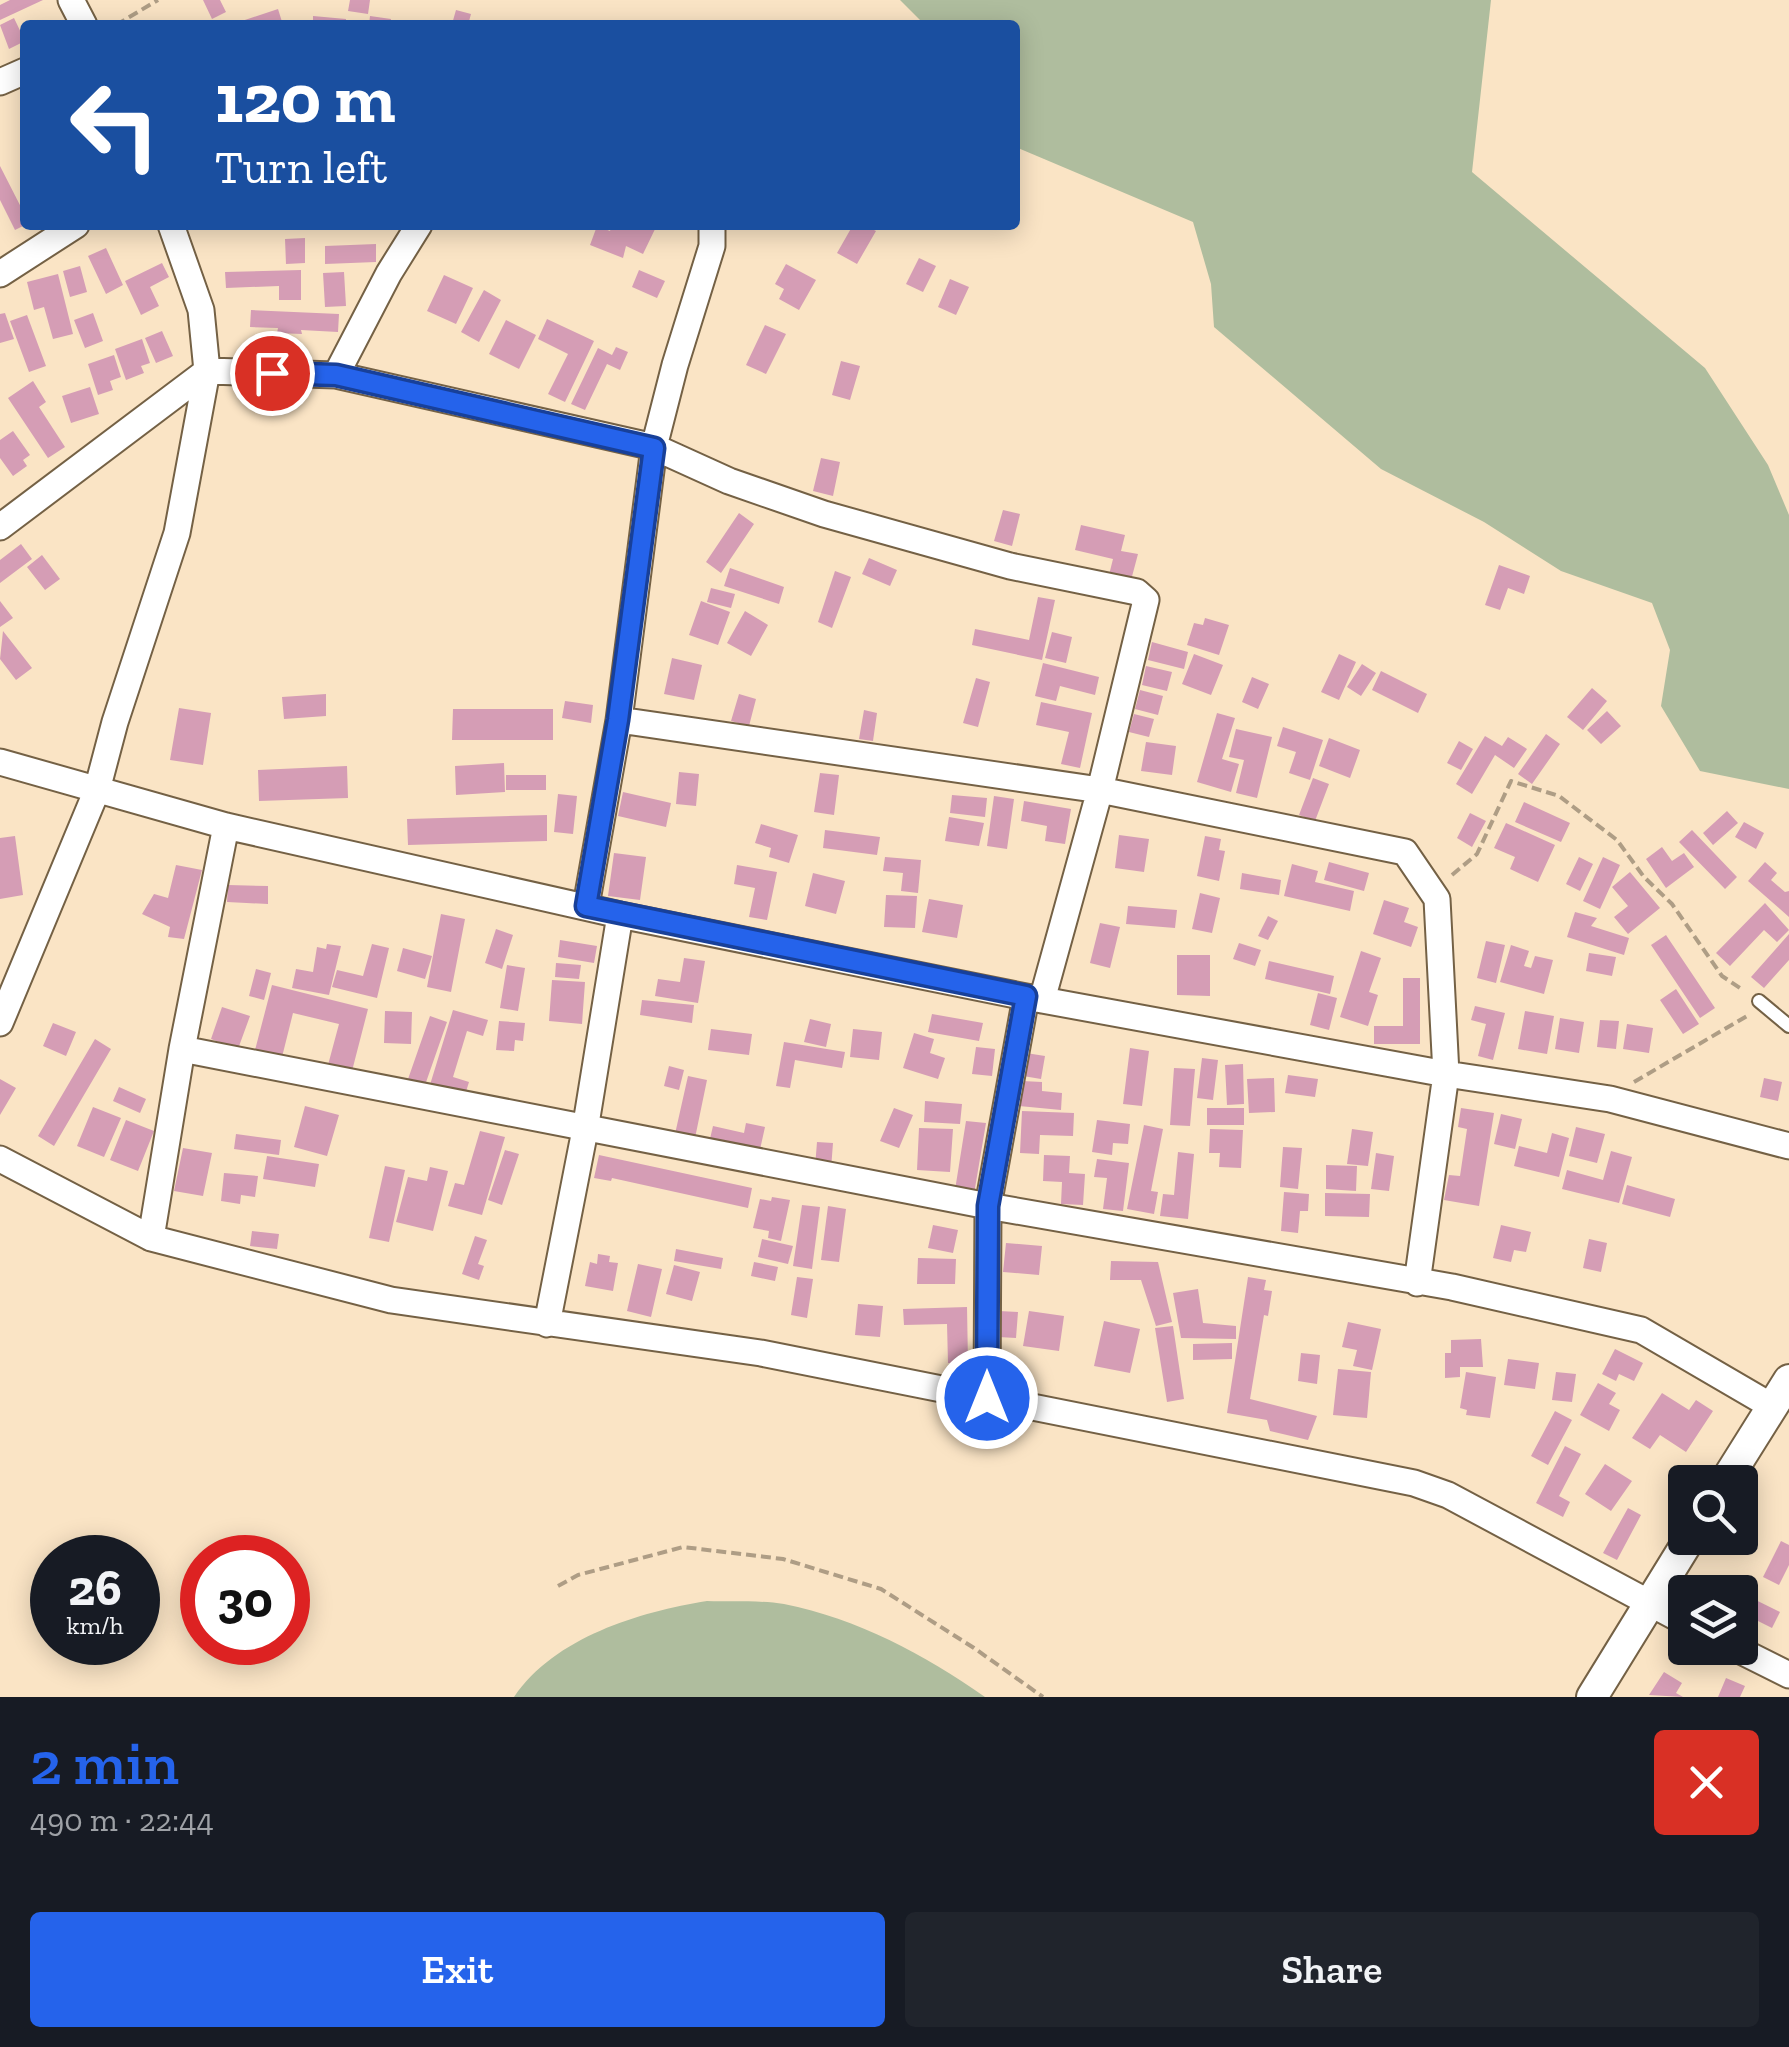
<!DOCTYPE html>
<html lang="en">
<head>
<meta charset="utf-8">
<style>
  :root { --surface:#171b24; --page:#20242c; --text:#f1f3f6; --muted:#9ea1a6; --accent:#2563eb }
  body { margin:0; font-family:"Zilla Slab",serif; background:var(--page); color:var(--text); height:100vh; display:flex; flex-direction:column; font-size:38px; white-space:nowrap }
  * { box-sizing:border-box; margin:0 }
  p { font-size:32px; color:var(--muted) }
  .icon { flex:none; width:55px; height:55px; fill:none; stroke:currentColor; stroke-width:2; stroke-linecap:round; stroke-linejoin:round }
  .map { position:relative; height:1697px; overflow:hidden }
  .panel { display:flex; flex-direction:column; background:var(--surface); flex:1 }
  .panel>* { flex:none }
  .banner { position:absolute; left:20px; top:20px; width:1000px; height:210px; border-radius:10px; box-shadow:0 5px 25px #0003; background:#1a4fa0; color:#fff; overflow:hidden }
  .tools { position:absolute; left:1668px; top:1465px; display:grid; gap:20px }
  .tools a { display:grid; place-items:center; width:90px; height:90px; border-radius:10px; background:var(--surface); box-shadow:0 5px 25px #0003; font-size:50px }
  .speed { position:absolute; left:30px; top:1535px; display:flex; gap:20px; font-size:50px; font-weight:700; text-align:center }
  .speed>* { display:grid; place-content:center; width:130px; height:130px; border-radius:50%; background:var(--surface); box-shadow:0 5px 25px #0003; line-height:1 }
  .speed small { font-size:25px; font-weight:400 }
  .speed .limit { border:15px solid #d22; background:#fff; color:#111 }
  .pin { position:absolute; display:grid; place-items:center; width:85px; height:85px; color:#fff; margin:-42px; border:5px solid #fff; border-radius:50%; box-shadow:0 2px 10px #0007 }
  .me { position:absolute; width:110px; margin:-55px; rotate:0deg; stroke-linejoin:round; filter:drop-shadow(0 0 8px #0008) }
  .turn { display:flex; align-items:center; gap:35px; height:210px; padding:0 30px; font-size:45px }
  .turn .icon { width:130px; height:130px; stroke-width:2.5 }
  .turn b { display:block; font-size:70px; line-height:85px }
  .round { display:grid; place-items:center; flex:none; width:105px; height:105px; border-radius:10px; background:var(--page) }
  .head { display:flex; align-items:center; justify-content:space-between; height:170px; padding:0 30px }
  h1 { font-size:60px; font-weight:600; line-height:75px; color:var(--accent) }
  .cta { display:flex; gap:20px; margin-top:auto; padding:20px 30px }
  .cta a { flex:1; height:115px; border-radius:10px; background:var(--accent); color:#fff; font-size:40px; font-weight:600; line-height:115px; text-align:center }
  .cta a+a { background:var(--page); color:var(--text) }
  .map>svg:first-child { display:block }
  .green { fill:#afbd9e }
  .building { fill:#d59db5 }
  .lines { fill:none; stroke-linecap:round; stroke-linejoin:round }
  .service-casing { stroke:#746145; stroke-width:16 }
  .minor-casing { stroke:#746145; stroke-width:29 }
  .tertiary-casing { stroke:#746145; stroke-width:34 }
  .path { stroke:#ae9d85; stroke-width:4; stroke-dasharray:10 5; stroke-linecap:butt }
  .service { stroke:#fff; stroke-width:12 }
  .minor { stroke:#fff; stroke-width:25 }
  .tertiary { stroke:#fff; stroke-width:30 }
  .route-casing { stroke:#184099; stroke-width:25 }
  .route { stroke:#2563eb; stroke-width:18 }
</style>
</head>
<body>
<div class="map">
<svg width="1789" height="1697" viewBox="0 0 1789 1697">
  <rect width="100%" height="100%" fill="#fae4c5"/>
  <path class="green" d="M900,0h591l-19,172 233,196 63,97 21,50v274l-89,-18 -39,-65 9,-56 -18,-47 -91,-32 -77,-49 -103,-53 -167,-142 -3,-43 -18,-62 -175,-74 -3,-4v-119h-90z
    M707,1601c24,1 52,-1 77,3 74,15 140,50 201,93h-471c41,-60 125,-85 193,-96z"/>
  <path class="building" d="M10,0h33l-43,20v-15z
    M203,0h17l6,12 -14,7z
    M350,0h20l-2,14 -20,-3z
    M278,9l5,16h-50v-1z
    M456,10l15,4 -3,11 -16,-1z
    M313,16l33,3v6h-33z
    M370,16l21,3 -1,6h-21z
    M14,18l11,23 -16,8 -9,-24z
    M0,166l25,49v10l-10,5 -15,-30z
    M612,225l22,4 2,-4h21l-14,29 -17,-8 -3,12 -33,-13 7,-19 13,5z
    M853,225h11l12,6 -19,33 -20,-11z
    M305,238v25l-19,1 -1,-25z
    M376,244v18l-51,2v-18z
    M106,248l17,37 -17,9 -18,-38z
    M919,258l17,8 -13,26 -17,-8z
    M162,263l7,14 -19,10 9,19 -18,9 -16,-34z
    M786,264l30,16 -17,30 -20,-11 5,-10 -9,-5z
    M80,266l7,26 -17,5 -7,-26z
    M301,270v30h-22v-14l-53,2 -1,-16z
    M639,270l26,11 -8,17 -25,-11z
    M344,272l2,34 -21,1 -2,-34z
    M58,274l15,60 -20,5 -9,-32 -10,3 -7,-28z
    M444,275l29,13 -17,36 -29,-13z
    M950,279l19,8 -13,28 -18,-8z
    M484,290l17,10 -22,42 -18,-10z
    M251,310l88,4 -1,18 -37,-2 1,4 -25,-1 1,-5 -28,-1z
    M5,313l9,26 -14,4v-29z
    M93,313l10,28 -18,7 -11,-28z
    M27,315l19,51 -17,6 -19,-51z
    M547,319l47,22 -29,61 -17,-8 20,-40 -30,-15z
    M506,320l30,15 -17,34 -30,-15z
    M765,325l21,9 -20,40 -20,-9z
    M162,331l11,25 -17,7 -11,-25z
    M142,339l8,24 -9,3 3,7 -18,7 -11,-31z
    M616,347l12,5 -8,18 -13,-6 -22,46 -14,-6 27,-56 14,7z
    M114,355l7,22 -11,4 3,9 -15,5 -10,-31z
    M841,361l19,5 -10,34 -18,-5z
    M33,381l13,21 -7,5 26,40 -17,11 -40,-60z
    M90,387l9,27 -28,9 -9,-27z
    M13,431l17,24 -7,5 4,6 -14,10 -13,-18v-18z
    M821,458l19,4 -7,34 -20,-5z
    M1003,510l17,4 -8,32 -18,-5z
    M739,513l15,11 -33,49 -15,-11z
    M1081,525l44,10 -4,16 17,3 -8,30 -22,-5 5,-20 -38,-9z
    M21,544l11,15 -32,24v-23z
    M42,555l18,24 -15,11 -18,-23z
    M869,558l28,12 -7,16 -28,-12z
    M1499,565l31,11 -6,18 -16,-6 -8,22 -15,-5z
    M730,568l54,19 -5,17 -55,-18z
    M835,571l16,6 -19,51 -14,-6z
    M711,588l24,6 -4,14 -24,-6z
    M1038,597l17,3 -13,60 -70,-15 3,-16 54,11z
    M0,601l13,17 -13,9z
    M701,601l29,11 -12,33 -29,-10z
    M745,611l23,14 -17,31 -24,-13z
    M1205,618l24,7 -10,30 -32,-10 7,-22 9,2z
    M3,631l29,37 -16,12 -16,-21z
    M1052,632l20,5 -6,26 -21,-5z
    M1152,642l36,10 -4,17 -36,-9z
    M1194,654l29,11 -12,30 -29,-11z
    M1339,654l17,8 -17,38 -18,-8z
    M672,658l30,7 -8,35 -30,-6z
    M1043,663l56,14 -4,18 -35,-9 -4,15 -21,-5z
    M1362,664l14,9 -15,23 -14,-9z
    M1146,666l26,6 -5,19 -25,-6z
    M1381,671l46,23 -9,19 -46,-23z
    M1252,677l17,7 -11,25 -16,-7z
    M976,678l14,4 -12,45 -15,-4z
    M1592,688l15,13 -24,29 -16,-13z
    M1140,690l23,6 -5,19 -23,-6z
    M326,694v22l-42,3 -2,-22z
    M739,694l17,5 -7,27 -18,-5z
    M565,701l28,4 -2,18 -29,-5z
    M1041,702l51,11 -12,55 -19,-4 8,-32 -33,-7z
    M179,708l32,5 -8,52 -33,-5z
    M453,709h100v31h-101z
    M864,710l13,3 -4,28 -14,-2z
    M1607,711l14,15 -20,18 -14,-14z
    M1217,713l18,5 -13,41 17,5 -8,28 -34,-10z
    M1134,714l20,5 -5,18 -20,-5z
    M1283,727l40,13 -13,40 -21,-7 7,-21 -19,-6z
    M1236,729l36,8 -15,61 -21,-5 8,-33 -15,-3z
    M1546,734l14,10 -28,40 -14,-10z
    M1485,736l17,10 6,-9 19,12 -13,19 -19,-13 -23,39 -16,-10z
    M1329,738l31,12 -10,28 -31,-12z
    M1459,741l14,8 -12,21 -14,-7z
    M1146,742l30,4 -4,29 -31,-4z
    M504,763l1,29 -49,3 -1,-29z
    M347,766l1,32 -89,3 -1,-31z
    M679,772l20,2 -3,32 -20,-2z
    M820,773l19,2 -5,40 -20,-3z
    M506,775h40v15h-40z
    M1313,778l16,6 -14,37 -16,-6z
    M623,792l48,11 -5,24 -48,-11z
    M558,794l19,2 -4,38 -19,-2z
    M952,795l35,3 -2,19 -35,-4z
    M994,796l20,3 -7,50 -20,-3z
    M1024,801l47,8 -6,35 -20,-3 2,-15 -26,-5z
    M1524,802l46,21 -9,19 -46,-20z
    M1727,811l11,12 -25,22 -10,-12z
    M1470,813l16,8 -14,26 -15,-9z
    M547,815v26l-139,4 -1,-26z
    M949,817l35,6 -5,23 -34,-5z
    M1744,822l20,11 -8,16 -21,-12z
    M1506,823l49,22 -17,37 -28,-13 5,-12 -21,-9z
    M761,824l37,11 -9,28 -20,-6 2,-9 -16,-5z
    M825,830l55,7 -3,18 -54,-7z
    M1692,830l45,47 -12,12 -46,-47z
    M1119,835l30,4 -5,33 -29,-4z
    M15,836l8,59 -23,4v-61z
    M1205,836l16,3 -2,11 6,1 -6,30 -22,-5z
    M1662,847l10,14 12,-8 10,14 -28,21 -20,-29z
    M614,853l32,4 -6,43 -32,-4z
    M885,857l36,3 -3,33 -17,-2 2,-18 -20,-2z
    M1579,857l14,7 -13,27 -14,-7z
    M1603,857l17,8 -20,44 -17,-8z
    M1329,862l40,11 -5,18 -40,-11z
    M1765,862l12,11 -6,7 14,12 4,-1v26l-41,-36z
    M1292,864l26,7 -3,11 39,9 -4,20 -66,-15z
    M176,865l26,5 -18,69 -16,-2 2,-10 -28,-13 12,-20 14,4z
    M737,865l40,7 -10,48 -18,-3 6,-29 -21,-4z
    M1630,872l30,36 -32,26 -14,-17 14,-11 -16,-19z
    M813,873l32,8 -9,33 -31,-8z
    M1242,873l39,7 -2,15 -39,-6z
    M228,885l40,1v18l-41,-2z
    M1200,893l20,5 -8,35 -20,-4z
    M886,895l31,1 -2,32 -31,-1z
    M929,899l34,6 -6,33 -35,-6z
    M1384,900l25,8 -5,14 14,5 -7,20 -38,-13z
    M1765,903l24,27 -12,12 -13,-12 -34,36 -14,-13z
    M1128,906l49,4 -2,18 -49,-4z
    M1575,912l22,6 -6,8 38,12 -5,17 -57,-18z
    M441,914l24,5 -14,73 -24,-5z
    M1268,916l10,5 -10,19 -10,-4z
    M1100,923l20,4 -10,41 -20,-5z
    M496,929l17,6 -11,34 -17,-6z
    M1789,934v26l-25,28 -13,-11z
    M1666,935l49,73 -15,10 -49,-73z
    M560,940l37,6 -3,17 -36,-6z
    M1486,941l19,4 -9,38 -19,-5z
    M1239,943l22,7 -6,16 -22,-7z
    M327,944l14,2 -12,49 -37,-7 4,-19 17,3 4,-25 9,2z
    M372,944l17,4 -12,50 -45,-11 5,-17 26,6z
    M1511,945l18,6 -5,15 7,2 4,-12 18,4 -9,34 -44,-12z
    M403,948l29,8 -7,23 -28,-8z
    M1361,951l20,7 -12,34 9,3 -10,31 -28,-9z
    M1589,953l27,4 -4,19 -26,-5z
    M1177,955h33v41l-33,-1z
    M684,958l21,3 -7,42 -43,-7 3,-17 22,3z
    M1269,961l65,15 -4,18 -65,-15z
    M556,963l25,2 -2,14 -24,-2z
    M507,965l18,3 -7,43 -18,-3z
    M256,969l15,4 -7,27 -15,-4z
    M1403,978h17v66h-46v-18h29z
    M552,980l33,2 -3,42 -33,-3z
    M272,985l96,24 -16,62 -24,-6 11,-41 -46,-11 -12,48 -27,-7z
    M1676,989l23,35 -16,10 -23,-34z
    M1318,993l19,5 -8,32 -19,-5z
    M642,1000l52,5 -2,18 -52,-8z
    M1475,1006l30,7 -12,47 -15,-4 8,-32 -15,-4z
    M222,1007l28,9 -12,33 -27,-10z
    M453,1010l35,10 -5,16 -16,-5 -14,46 16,5 -5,16 -35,-10z
    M385,1011l27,1 -1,32 -27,-1z
    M1525,1011l29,5 -7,38 -29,-5z
    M932,1014l51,9 -4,18 -51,-9z
    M430,1016l17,6 -23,66 -17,-6z
    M1560,1018l24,4 -5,31 -24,-4z
    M810,1019l21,5 -5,23 -22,-5z
    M1600,1020l19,1 -3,28 -19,-2z
    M499,1021l26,2 -2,18 -8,-1 -1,11 -18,-1z
    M53,1023l23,9 -10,24 -23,-10z
    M1627,1024l26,4 -4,25 -26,-4z
    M711,1029l41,5 -3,21 -41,-5z
    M853,1029l29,3 -3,28 -29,-3z
    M914,1033l20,6 -4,14 15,5 -7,21 -35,-11z
    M95,1039l16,10 -57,97 -16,-10z
    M784,1042l61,10 -3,16 -47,-8 -5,28 -14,-2z
    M976,1047l19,2 -3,27 -20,-2z
    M1130,1048l19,3 -7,55 -19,-2z
    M1026,1053l19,3 -4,23 -18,-3z
    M1202,1058l16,2 -5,40 -16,-2z
    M1243,1064l1,40 -17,1 -2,-40z
    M669,1066l15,4 -5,20 -15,-4z
    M1174,1068l21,1 -5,57 -20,-1z
    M1288,1075l30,4 -3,18 -30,-4z
    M688,1076l19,4 -12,58 -20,-4z
    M1274,1078l1,34 -26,1 -2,-34z
    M1764,1078l18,4 -4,19 -18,-4z
    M0,1079l16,9 -16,27z
    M1022,1081l20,1v9l20,2 -1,17 -42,-4z
    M119,1087l27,12 -6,14 -27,-12z
    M925,1101l37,3 -2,20 -36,-2z
    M305,1106l34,9 -12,41 -33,-9z
    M93,1107l28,11 -17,39 -27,-11z
    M894,1108l19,7 -14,33 -19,-7z
    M1207,1108h37v17h-37z
    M1461,1108l33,5 -15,93 -35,-6 5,-25 11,1 7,-47 -9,-2z
    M1022,1111l52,2 -1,23 -33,-1 -1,19 -19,-1z
    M1501,1114l21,5 -7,30 -21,-5z
    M126,1120l28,11 -16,40 -28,-11z
    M1097,1120l33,4 -2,20 -15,-1 -1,12 -20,-3z
    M966,1121l20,2 -12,71 -19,-4z
    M746,1123l19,4 -6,27 -50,-11 4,-17 31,7z
    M1144,1125l19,4 -12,62 7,1 -4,22 -27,-5z
    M1576,1127l29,7 -8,29 -28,-7z
    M919,1128l34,1 -3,43 -33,-2z
    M1210,1129l33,1 -2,38 -22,-1 1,-14h-11z
    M1352,1129l21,3 -5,34 -21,-2z
    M480,1131l25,6 -23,78 -34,-9 7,-23 9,2z
    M1552,1133l17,5 -10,39 -45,-11 5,-20 28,7z
    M236,1134l45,6 -2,15 -45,-6z
    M817,1142l16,1 -2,26 -16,-2z
    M1283,1147l19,1 -4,41 -18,-2z
    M183,1148l29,5 -9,43 -29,-5z
    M505,1150l14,4 -17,51 -14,-5z
    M1611,1151l21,6 -13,46 -57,-14 5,-19 36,10z
    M1178,1152l16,2 -6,65 -28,-3 3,-22 11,1z
    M1376,1153l18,3 -5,35 -18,-2z
    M599,1155l153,33 -4,20 -136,-30 -1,3 -17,-3z
    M1044,1155l26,1 -1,17 16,1 -2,31 -22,-1 1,-22 -19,-1z
    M267,1156l52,8 -4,23 -52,-8z
    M1097,1159l32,4 -6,48 -20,-2 4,-31 -13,-1z
    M1326,1165l31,1 -1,25 -30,-2z
    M385,1166l20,4 -16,72 -20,-4z
    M430,1167l18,4 -15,60 -37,-9 12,-45 19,4z
    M224,1173l34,3 -3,21 -14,-2 -1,9 -19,-3z
    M1627,1185l48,14 -5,18 -48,-13z
    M1284,1192l25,2 -1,17h-8l-2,22 -17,-2z
    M1325,1193l45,1 -1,23 -44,-1z
    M772,1197l18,3 -9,41 -13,-3 1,-7 -16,-3 7,-29 11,2z
    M802,1205l18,2 -8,62 -19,-3z
    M828,1206l18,3 -7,53 -18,-2z
    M933,1225l25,5 -5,23 -25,-5z
    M1501,1225l30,7 -5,20 -12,-2 -3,12 -18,-4z
    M252,1231l27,3 -2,15 -27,-3z
    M475,1236l12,4 -9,24 6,2 -5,14 -17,-6z
    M762,1239l31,7 -5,18 -30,-7z
    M1589,1239l18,4 -6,29 -18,-4z
    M1006,1243l36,3 -3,29 -36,-3z
    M676,1249l47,9 -2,11 -47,-8z
    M598,1254l12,2 -1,6 9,1 -5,28 -28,-5 5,-24 7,2z
    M918,1258l38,1 -1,25h-38z
    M1111,1261l47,1 14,60 -16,4 -15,-46h-31z
    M754,1262l24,5 -3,14 -24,-5z
    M638,1264l24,5 -11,48 -24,-6z
    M674,1265l26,7 -8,29 -26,-7z
    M797,1277l16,2 -6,39 -16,-3z
    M1248,1277l18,3 -2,10 8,1 -4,25 -4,-1 -14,84 67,17 -9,24 -38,-9 -3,-11 -40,-7z
    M1198,1289l5,34 33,3v13l-55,-1 -8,-45z
    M858,1304l25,2 -3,31 -25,-2z
    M967,1307l1,56h-20l-1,-39 -43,1 -1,-16z
    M999,1311l19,1 -2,26 -18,-1z
    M1029,1311l35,5 -5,35 -36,-5z
    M1104,1321l36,8 -10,44 -36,-7z
    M1348,1322l33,7 -9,41 -19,-4 4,-16 -15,-3z
    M1173,1326l11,73 -17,3 -12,-74z
    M1481,1339l2,28h-23v10l-15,1v-25h6v-13z
    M1232,1343v16l-39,1v-16z
    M1615,1349l28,14 -9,18 -15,-7 -3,7 -14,-7z
    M1301,1353l19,2 -3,29 -19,-3z
    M1508,1359l31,4 -4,26 -31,-4z
    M1338,1369l33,3 -4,46 -34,-3z
    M1466,1372l30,5 -6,41 -24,-3 1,-5 -7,-2z
    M1556,1372l20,2 -4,28 -20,-2z
    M1598,1383l18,10 -7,11 11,6 -11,21 -29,-16z
    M1662,1393l27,17 7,-10 17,11 -27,41 -26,-17 -10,14 -18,-11z
    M1555,1411l17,9 -24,45 -17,-9z
    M1565,1446l16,8 -22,42 11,6 -7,15 -27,-14z
    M1605,1464l27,17 -21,30 -26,-17z
    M1628,1508l13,7 -24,45 -14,-7z
    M1781,1541l8,4v20l-10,20 -16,-8z
    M1707,1576l73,36 -8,16 -32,-16v-20h-42z
    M1664,1672l18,11 -6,10 7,4 -34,-2z
    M1726,1678l19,8 -5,11h-22z"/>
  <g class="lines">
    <defs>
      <path id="service" d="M1759,1001l30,25"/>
      <path id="minor" d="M71,0l13,25
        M0,82l25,-11
        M0,274l76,-49
        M336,375l53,-102 30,-48
        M0,527l207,-156 129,4 318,72 75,34 95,33 186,52 127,26 9,8 -46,190 -58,210
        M619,720l481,70 305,62 32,47 9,175 -29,209
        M0,762l226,64 394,89 406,82 420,77 164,25 179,47
        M586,906l33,-186 35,-273 21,-82 37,-119v-21
        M0,1023l97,-233 18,-68 62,-189 30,-162 -6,-61 -30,-85
        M182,1049l806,157 464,81 189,43 132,77
        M0,1159l151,79 240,62 370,53 653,130 34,12 237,127
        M151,1238l31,-189 44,-223
        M547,1324l38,-194 35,-215
        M987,1398l1,-192 38,-209
        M1735,1648l54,27"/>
      <path id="tertiary" d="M1725,1482l64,-102
        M1592,1697l98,-159"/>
    </defs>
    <use href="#service" class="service-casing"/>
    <use href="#minor" class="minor-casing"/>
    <use href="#tertiary" class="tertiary-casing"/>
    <path class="path" d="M116,25l42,-25
      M1452,875l25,-21 34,-73 48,15 58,44 27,37 28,27 50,72 21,14
      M1634,1082l113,-66
      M558,1586l20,-11 105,-28 100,12 98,30 93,59 69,49"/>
    <use href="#service" class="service"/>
    <use href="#minor" class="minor"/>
    <use href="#tertiary" class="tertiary"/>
  </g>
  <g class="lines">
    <defs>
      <path id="route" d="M272,373l64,2 318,73 -36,272 -32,186 440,90 -38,210 -1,192"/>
    </defs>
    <use href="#route" class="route-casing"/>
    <use href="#route" class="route"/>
  </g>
</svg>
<div class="tools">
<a><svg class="icon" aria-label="search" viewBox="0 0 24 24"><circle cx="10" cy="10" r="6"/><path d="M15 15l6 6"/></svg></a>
<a><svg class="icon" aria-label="layers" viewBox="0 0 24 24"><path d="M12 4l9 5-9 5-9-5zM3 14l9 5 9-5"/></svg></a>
</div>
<div class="speed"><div>26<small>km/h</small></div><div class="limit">30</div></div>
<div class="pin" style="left:272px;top:373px;background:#d93025"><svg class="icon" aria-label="arrive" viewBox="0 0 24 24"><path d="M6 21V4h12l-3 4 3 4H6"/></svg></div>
<svg class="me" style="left:987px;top:1398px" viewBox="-20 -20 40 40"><circle r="17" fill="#2563eb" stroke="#fff" stroke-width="3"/><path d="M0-11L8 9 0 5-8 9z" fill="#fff"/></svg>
<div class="banner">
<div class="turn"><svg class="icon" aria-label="left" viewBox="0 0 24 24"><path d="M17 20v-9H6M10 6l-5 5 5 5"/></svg><div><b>120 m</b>Turn left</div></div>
</div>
</div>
<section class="panel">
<div class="head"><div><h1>2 min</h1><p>490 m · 22:44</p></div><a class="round" style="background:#d93025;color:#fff"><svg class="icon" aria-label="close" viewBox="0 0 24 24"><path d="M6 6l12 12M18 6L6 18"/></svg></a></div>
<div class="cta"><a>Exit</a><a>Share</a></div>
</section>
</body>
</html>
